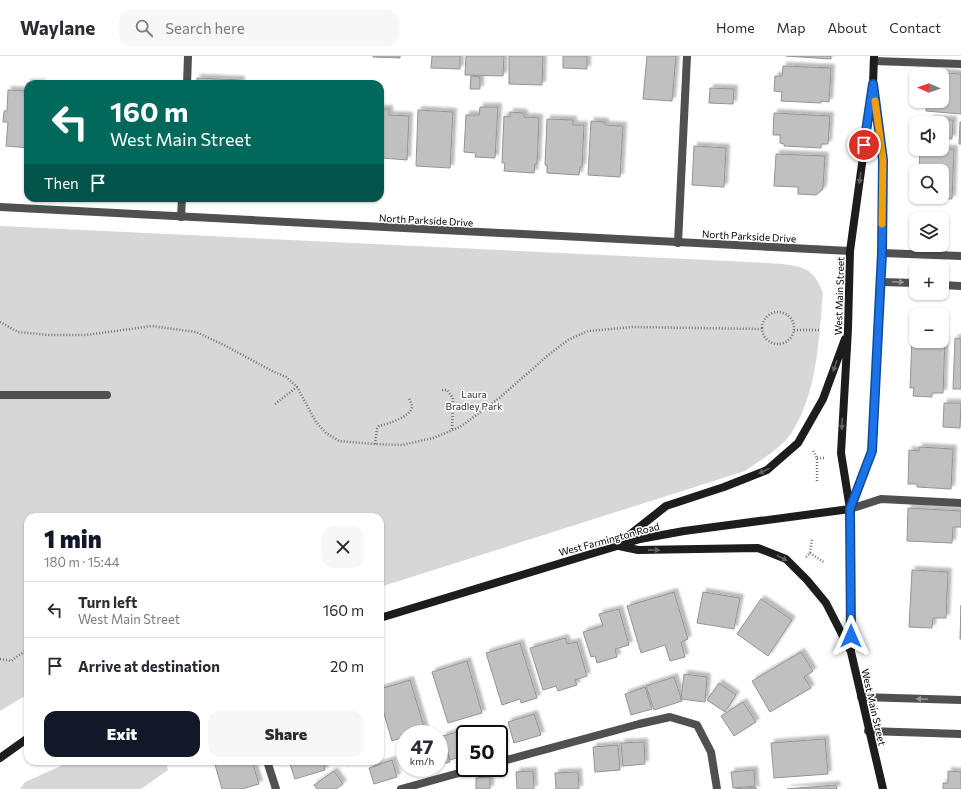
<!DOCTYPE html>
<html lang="en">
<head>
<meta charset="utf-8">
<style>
  :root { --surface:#fff; --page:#f7f7f7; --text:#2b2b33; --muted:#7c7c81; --line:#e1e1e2; --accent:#111827 }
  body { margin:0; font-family:Commissioner,sans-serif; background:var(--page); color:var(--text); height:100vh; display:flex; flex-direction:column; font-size:15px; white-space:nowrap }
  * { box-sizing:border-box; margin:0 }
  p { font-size:13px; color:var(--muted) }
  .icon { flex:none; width:22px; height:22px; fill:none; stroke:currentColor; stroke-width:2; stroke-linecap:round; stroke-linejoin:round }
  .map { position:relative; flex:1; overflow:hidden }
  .panel { position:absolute; left:24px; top:457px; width:360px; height:252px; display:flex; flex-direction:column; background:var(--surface); border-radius:12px; box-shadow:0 1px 3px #0004 }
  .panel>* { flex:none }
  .banner { position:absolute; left:24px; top:24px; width:360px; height:122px; border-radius:12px; box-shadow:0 1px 3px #0004; background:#00695c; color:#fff; overflow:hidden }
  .needle { width:26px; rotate:272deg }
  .controls { position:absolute; left:909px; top:12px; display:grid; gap:8px }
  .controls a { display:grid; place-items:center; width:40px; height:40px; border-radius:8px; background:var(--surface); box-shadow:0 1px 3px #0004; font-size:20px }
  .speed { position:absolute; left:396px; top:669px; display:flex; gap:8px; font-size:20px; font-weight:700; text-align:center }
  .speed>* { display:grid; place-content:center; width:52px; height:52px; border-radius:50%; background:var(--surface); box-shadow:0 1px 3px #0004; line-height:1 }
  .speed small { font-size:10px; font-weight:400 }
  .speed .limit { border:2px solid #111; border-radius:6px; background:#fff; color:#111 }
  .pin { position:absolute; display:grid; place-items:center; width:34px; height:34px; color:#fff; margin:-17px; border:2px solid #fff; border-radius:50%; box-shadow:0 1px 4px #0007 }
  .me { position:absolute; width:44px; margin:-22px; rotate:0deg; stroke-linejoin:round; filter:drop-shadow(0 0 3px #0008) }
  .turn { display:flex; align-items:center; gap:14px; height:84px; padding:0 20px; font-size:18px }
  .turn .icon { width:52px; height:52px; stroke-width:2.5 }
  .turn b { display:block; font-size:28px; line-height:34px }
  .then { display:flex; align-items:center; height:38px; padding:0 20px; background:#0003; gap:8px; font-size:15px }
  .round { display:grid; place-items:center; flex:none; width:42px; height:42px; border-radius:12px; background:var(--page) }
  .head { display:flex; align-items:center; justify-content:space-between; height:68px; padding:0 20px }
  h1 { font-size:24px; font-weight:800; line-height:30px; color:var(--accent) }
  .primary-button { display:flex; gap:8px; margin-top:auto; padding:8px 20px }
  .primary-button a { flex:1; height:46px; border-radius:12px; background:var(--accent); color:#fff; font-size:16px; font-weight:800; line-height:46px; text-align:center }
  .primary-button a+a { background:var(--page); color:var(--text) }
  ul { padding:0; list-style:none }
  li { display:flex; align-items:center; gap:12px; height:56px; padding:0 20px; border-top:1px solid var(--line) }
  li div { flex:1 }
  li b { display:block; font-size:15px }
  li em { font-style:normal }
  header { display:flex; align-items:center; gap:24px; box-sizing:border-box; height:56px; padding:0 20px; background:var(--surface); border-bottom:1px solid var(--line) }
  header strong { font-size:19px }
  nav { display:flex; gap:22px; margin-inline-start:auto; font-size:14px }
  .search { width:280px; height:36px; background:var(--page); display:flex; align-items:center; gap:10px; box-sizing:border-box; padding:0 14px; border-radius:12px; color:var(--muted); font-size:15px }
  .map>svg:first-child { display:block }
  .green { fill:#d7d7d7 }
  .building { fill:#c0c0c0; stroke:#949494; filter:url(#shadow) }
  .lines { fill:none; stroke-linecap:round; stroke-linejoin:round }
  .path { stroke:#727272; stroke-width:2.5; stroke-dasharray:1 2; stroke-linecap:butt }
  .lane { stroke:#505050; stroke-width:8 }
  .street { stroke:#505050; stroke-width:8 }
  .secondary { stroke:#1d1d1d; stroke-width:8 }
  .oneway { fill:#616161 }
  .oneway2 { fill:#969696 }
  .route-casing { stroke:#114b97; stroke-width:10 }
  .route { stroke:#1a73e8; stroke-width:7 }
  .slow { stroke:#f59e0b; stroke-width:7 }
  .labels { text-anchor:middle; stroke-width:3; stroke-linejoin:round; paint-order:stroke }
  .street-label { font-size:10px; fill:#000; stroke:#fff }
  .park-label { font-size:10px; fill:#2e2e2e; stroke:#fff }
</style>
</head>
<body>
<header>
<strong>Waylane</strong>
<div class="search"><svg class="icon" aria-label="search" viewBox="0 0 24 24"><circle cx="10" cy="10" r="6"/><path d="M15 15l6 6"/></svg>Search here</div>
<nav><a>Home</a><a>Map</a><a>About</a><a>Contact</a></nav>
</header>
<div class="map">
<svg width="961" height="733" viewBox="0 0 961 733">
  <defs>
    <filter id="shadow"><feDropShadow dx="3.5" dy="-3.5" stdDeviation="1" flood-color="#0004"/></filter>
  </defs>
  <rect width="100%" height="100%" fill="#fff"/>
  <path class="green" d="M0,170l749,36c15,1 43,1 56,7 10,5 15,15 18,25 -4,41 -5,81 -21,119 -4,8 -7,15 -12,22 -11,15 -30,25 -45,36l-365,116v-70h-352v177l-28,17z
    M72,705h94l2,9 -27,19h-121l5,-7z"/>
  <path class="building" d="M373,0h27v2l-27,-1z
    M432,0h28v13l-29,-1z
    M466,0h38l-1,20 -38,-1z
    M509,0h34l-1,29 -33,-1z
    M563,0h24v13l-24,-1z
    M647,0h29l-4,45 -29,-2z
    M786,0h45v3z
    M783,10l48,2 -2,34 -8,-1v2l-40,-2 1,-9 -8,-1 1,-15h7z
    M929,16l32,2v40l-35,-3 1,-10h15v-26h-13z
    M471,20l9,1v12h-10z
    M197,22l44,2v4h-44z
    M27,27h14l-13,1v64l-22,-2 2,-24h-5l1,-11h3l1,-21 19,1z
    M710,32l24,1 -1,15 -24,-1z
    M480,51h18l-3,51 -20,-1 1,-4 -12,-1 2,-37h13z
    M380,53h9v6l20,1 -2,44 -25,-2v-8l-2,-1z
    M418,54l35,2 -3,56 -34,-2z
    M510,56l14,1v4l15,1 -2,46h-2l-1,9 -30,-2 1,-8h-3l2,-47 6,1z
    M774,57l56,3 -2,28h-7v4l-37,-2v-2l-4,-1v-8h-7z
    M547,63l26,1v5h11l-2,42h-2l-1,8 -32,-2v-8h-2z
    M930,63l23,1 -1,19h-10v-16h-12z
    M591,65l14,1v3l18,1 -3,51 -32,-2z
    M960,66h1v22h-2z
    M694,90l32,2 -2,39 -32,-2z
    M920,93h34l-2,50 -35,-1v-1h25v-26h-23z
    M776,98l49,2 -2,31 -1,3 -6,5 -18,-1v-7l-24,-1z
    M912,282h4v3h26v-2h3l-2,54h-11v4l-19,-1 1,-8h-4z
    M955,282l6,1v50h-8z
    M944,347h17l-1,25 -17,-1z
    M919,391l34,2 -2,40 -34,-2v-3h-9l1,-34 10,1z
    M908,452l53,3v16h-8l-1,16 -45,-2z
    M912,514l36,2 -2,46h-13l-1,10 -23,-1z
    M674,536l14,47 -7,3 4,15 -15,4 -5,-16 -24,8 -14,-47z
    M703,536l37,6 -6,31 -37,-6z
    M761,543l31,21 -24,36 -31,-22z
    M961,549v34h-1z
    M619,553l10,36 -14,4 2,8 -20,6 -2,-7 -4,1 -8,-25 20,-6 -4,-12z
    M565,582l2,6 10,-2 10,34 -12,4 2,5 -19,6 -2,-5 -13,4 -13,-42z
    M520,587l17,55 -16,5 -1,-4 -18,6 -16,-52z
    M801,596l12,19 -9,6 7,11 -41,24 -18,-31z
    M467,605l15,52 -34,10 -16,-51z
    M684,618l23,3 -2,25 -24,-3z
    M674,621l8,24 -28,9 -8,-24z
    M410,624l15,50 -7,2 1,2h-14v6l-3,1 -1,-3 -9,3 -12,-41v-11z
    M719,627l17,12 -11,17 -18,-12z
    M645,631l7,22 -21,6 -6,-21z
    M743,646l13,20 -22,14 -13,-20z
    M534,658l7,21 -27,8 -6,-21z
    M457,676l1,3 12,-3v2h-5v21l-15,5 -7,-24z
    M443,683l7,23 -11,3v-25z
    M825,683l3,35 -54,4 -3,-35z
    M644,686l1,22 -22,2 -2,-23z
    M618,689l2,25 -25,2 -2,-25z
    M392,704l5,17 -23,7 -5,-16z
    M214,705h38l7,23 -17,5h-20z
    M289,705h34l2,9 -30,9z
    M346,705h13l-12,4z
    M754,714l1,16 -22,2 -2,-16z
    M334,715l9,13 -7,5h-19l-3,-4z
    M533,715l1,18h-17l-1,-17z
    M948,715l13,1v17h-18v-6h5z
    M578,716l1,17h-23l-1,-16z
    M490,721v12h-14v-11z
    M836,729l1,4h-50z
    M756,731v2h-21z"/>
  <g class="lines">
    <path class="path" d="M762 272a16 16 0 1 1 32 0a16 16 0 1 1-32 0Z
      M0,266l18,10 31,3h37l66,-9 44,6 28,13 48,26 14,6 11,10 19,35 10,11 13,8 36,3 27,1 31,-7 27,-11 38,-28 30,-26 19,-17 21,-16 20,-9 45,-4 128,2
      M794,274h25
      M442,334h5l6,8 -1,33
      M275,348l22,-17
      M375,388l2,-15 2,-3c8,-2 32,-9 33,-19 0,-3 -2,-6 -3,-9
      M813,395l4,7v23
      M817,402h8
      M810,497l15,10
      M806,501l4,-4 2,-14
      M0,603l11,2 17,-12"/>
    <path class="lane" d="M874,5l87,3
      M187,28l1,-28
      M181,161l1,-19
      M678,187l9,-187
      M0,339h107
      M850,453l31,-10 80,4
      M267,705l9,28
      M499,706l140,-38 31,-7 27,8 14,27 6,37
      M401,733l76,-21"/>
    <path class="street" d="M0,151l850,44
      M882,197l79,3
      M880,226l36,1
      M942,229l19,1
      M861,641l100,3
      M868,675l93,3"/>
    <path class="secondary" d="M874,0l-1,28 -23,167 -2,78 -7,124 9,56 1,143 32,137
      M851,453l21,-58 10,-198 1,-93 -9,-65
      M618,488l48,-38 58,-19 43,-17 31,-27 25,-44 22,-60
      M619,490l19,4 120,-2 28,11 21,21 19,23 24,47
      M380,562l260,-79 44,-8 166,-22
      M0,702l28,-20"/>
  </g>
  <defs><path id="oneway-solid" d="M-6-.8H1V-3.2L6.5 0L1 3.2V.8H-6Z"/></defs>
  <g class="oneway">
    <use href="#oneway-solid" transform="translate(860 122) rotate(98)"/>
    <use href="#oneway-solid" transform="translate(835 310) rotate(109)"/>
    <use href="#oneway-solid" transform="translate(842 368) rotate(93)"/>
    <use href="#oneway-solid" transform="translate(764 415) rotate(154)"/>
    <use href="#oneway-solid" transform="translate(654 494) rotate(-1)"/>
    <use href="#oneway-solid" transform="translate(782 502) rotate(27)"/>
  </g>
  <g class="oneway2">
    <use href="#oneway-solid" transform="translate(898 226) rotate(3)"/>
    <use href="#oneway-solid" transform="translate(922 643) rotate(-178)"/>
  </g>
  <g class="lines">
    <defs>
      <path id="route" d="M851,580l-1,-127 22,-58 10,-198 1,-93 -10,-76 -9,61"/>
    </defs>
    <use href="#route" class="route-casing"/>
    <use href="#route" class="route"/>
    <path class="slow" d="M875,45l8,59 -1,64"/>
  </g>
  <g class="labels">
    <g class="street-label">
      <text transform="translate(426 164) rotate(3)" y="4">North Parkside Drive</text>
      <text transform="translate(749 180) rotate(3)" y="4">North Parkside Drive</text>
      <text transform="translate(839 240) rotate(-88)" y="4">West Main Street</text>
      <text transform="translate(609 483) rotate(-15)" y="4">West Farmington Road</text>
      <text transform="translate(874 651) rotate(77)" y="4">West Main Street</text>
    </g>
    <g class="park-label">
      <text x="474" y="342">Laura<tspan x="474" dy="12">Bradley Park</tspan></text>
    </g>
  </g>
</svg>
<div class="controls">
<a><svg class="needle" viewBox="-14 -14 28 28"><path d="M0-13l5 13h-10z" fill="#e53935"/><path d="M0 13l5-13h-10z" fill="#7c7c81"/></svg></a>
<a><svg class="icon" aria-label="sound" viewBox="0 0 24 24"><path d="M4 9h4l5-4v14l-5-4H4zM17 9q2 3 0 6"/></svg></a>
<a><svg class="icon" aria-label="search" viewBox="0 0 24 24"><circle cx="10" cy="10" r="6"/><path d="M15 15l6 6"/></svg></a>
<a><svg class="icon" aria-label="layers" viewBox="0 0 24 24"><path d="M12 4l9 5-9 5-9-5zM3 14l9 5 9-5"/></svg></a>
<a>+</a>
<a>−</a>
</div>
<div class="speed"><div>47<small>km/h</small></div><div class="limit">50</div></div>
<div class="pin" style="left:864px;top:89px;background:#d93025"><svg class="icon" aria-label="arrive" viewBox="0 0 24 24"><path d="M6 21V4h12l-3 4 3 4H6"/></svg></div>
<svg class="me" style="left:851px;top:580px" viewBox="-20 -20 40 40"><path d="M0-17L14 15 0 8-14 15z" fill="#1a73e8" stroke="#fff" stroke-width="4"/></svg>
<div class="banner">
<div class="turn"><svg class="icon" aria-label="left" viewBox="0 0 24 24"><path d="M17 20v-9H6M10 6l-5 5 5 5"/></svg><div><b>160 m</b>West Main Street</div></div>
<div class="then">Then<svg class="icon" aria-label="arrive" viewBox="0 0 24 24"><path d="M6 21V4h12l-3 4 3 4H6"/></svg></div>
</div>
<section class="panel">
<div class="head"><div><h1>1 min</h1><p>180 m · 15:44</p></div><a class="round"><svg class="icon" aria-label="close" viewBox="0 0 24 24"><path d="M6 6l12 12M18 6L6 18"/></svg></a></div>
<ul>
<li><svg class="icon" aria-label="left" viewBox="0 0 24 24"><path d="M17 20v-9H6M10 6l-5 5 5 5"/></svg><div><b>Turn left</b><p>West Main Street</p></div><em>160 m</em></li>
<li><svg class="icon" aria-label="arrive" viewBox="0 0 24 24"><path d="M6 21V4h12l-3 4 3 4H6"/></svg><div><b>Arrive at destination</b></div><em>20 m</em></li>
</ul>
<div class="primary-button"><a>Exit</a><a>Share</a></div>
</section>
</div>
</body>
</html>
